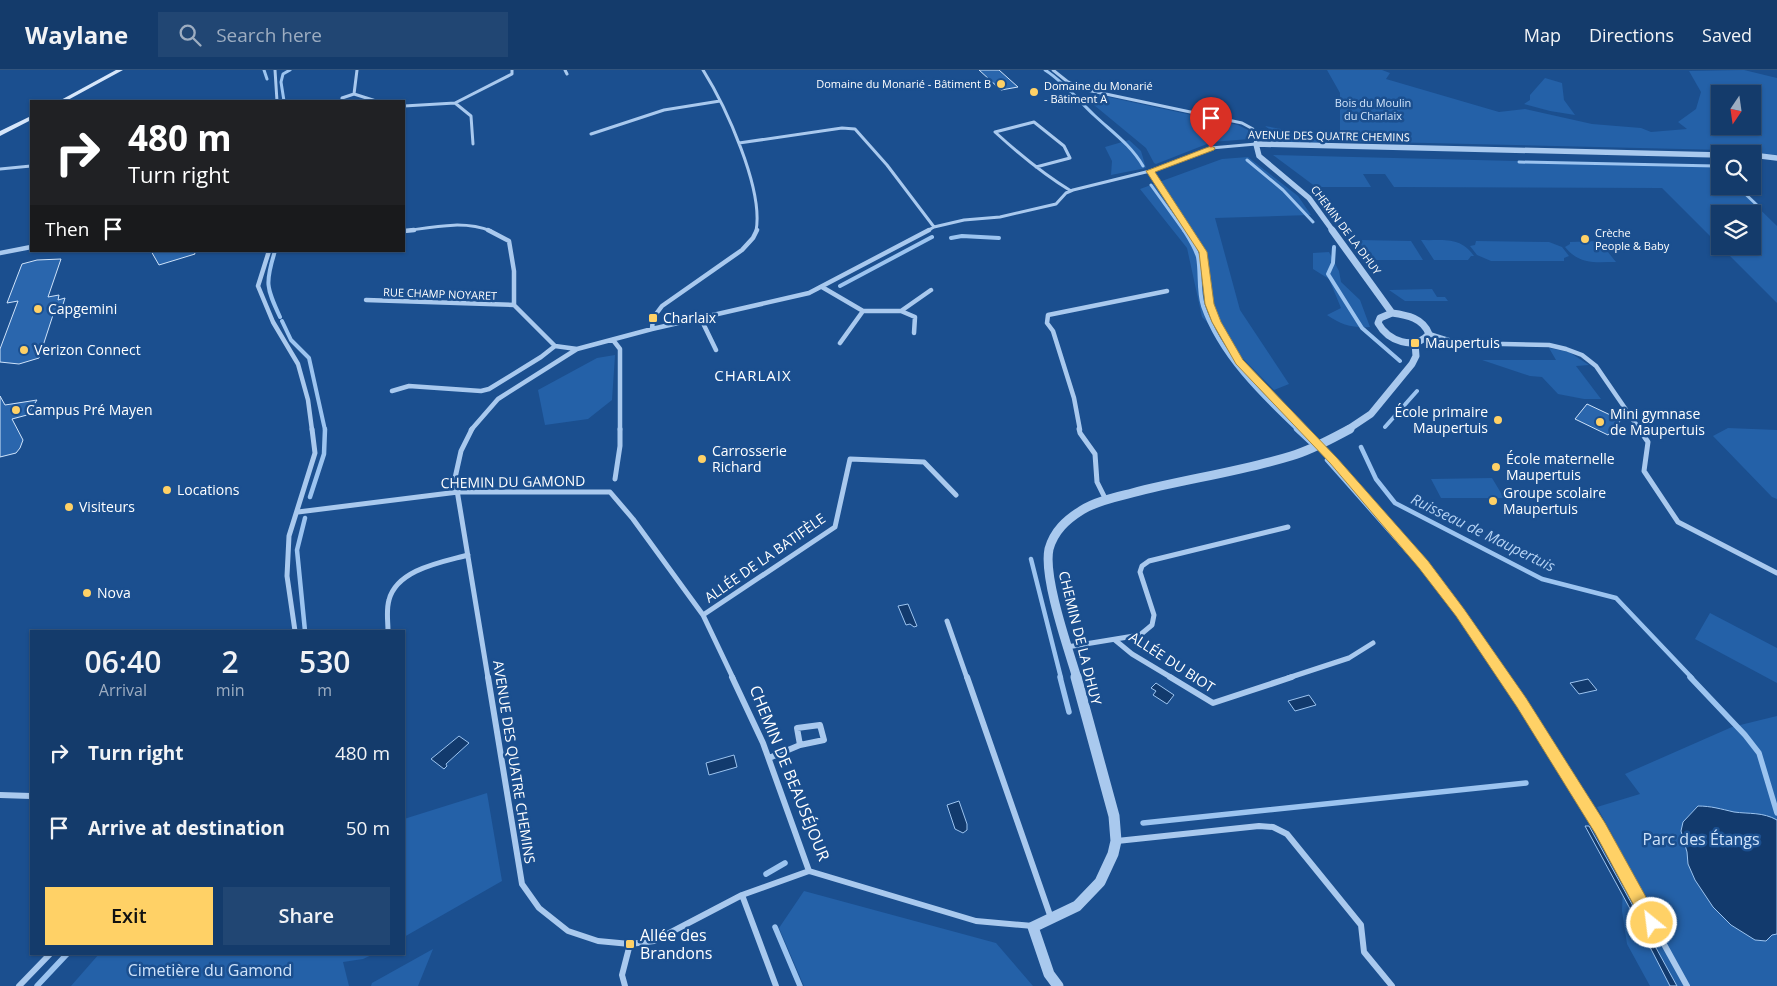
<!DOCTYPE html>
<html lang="en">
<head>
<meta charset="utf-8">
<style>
  :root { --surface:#143b6b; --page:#214673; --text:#f1f3f6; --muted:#9dadc1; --line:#33557e; --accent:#ffd166 }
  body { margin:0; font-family:"Open Sans",sans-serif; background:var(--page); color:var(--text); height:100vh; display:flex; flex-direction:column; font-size:19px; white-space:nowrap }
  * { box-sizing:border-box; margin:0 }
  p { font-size:16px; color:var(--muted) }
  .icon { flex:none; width:28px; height:28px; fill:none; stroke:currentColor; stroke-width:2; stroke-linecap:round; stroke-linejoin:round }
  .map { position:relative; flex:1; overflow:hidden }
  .panel { position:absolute; left:30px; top:560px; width:375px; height:325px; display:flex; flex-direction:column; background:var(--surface); border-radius:0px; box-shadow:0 1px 4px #0004,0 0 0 1px var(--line) }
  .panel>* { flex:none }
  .hud { position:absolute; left:30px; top:30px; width:375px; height:152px; border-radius:0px; box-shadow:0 1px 4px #0004,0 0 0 1px var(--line); background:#202124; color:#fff; overflow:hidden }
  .needle { width:32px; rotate:193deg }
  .fabs { position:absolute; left:1711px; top:15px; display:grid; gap:10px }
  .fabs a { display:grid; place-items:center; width:50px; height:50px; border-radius:0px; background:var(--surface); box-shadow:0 1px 4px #0004,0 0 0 1px var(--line); font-size:25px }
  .pin { position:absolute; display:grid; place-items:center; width:42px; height:42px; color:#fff; margin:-51px -21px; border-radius:50% 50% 50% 0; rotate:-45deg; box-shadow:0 0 5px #0007 }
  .pin .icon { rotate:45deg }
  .me { position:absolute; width:55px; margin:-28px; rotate:331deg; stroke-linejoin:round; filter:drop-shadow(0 0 4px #0008) }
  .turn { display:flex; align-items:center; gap:18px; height:105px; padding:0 15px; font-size:22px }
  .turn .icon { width:65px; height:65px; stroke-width:2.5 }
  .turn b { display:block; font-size:35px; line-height:42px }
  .then { display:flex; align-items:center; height:48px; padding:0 15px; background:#0003; gap:10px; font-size:19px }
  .eta { display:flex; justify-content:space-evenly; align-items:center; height:85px; text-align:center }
  .eta b { font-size:30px; font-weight:600; line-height:35px }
  .button { display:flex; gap:10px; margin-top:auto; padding:10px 15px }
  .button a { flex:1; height:58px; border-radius:0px; background:var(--accent); color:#111; font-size:20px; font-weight:600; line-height:58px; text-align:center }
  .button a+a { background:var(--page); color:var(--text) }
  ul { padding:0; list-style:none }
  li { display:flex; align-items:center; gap:15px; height:75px; padding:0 15px }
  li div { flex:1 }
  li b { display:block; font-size:19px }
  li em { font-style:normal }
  header { display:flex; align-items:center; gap:30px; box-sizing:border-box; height:70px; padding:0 25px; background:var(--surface); border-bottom:1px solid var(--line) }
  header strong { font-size:24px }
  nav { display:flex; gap:28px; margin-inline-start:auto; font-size:18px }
  .search { width:350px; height:45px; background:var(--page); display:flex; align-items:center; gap:12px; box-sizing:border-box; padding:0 18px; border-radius:0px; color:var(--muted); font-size:19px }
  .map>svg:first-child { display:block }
  .green { fill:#2461a8; fill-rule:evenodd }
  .water { fill:#123a6d; stroke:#9cc4f0 }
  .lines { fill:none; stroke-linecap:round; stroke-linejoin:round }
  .stream-far3 { stroke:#9cc4f0; stroke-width:3 }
  .stream-far2 { stroke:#9cc4f0; stroke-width:4 }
  .stream-far1 { stroke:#9cc4f0; stroke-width:4.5 }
  .stream { stroke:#9cc4f0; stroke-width:5.5 }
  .building { fill:#2a66ad; stroke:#cfe3fa }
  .minor-far3 { stroke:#a9c9ee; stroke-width:3 }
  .minor-far2 { stroke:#a9c9ee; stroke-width:4.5 }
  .minor-far1 { stroke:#a9c9ee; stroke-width:5 }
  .minor { stroke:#a9c9ee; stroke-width:6 }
  .tertiary-far3 { stroke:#a9c9ee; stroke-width:5.5 }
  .tertiary-far2 { stroke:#a9c9ee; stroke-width:7 }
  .tertiary-far1 { stroke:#a9c9ee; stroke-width:9 }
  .tertiary { stroke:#a9c9ee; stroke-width:11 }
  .secondary { fill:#d6e6fa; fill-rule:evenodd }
  .route { fill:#ffd166; stroke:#a68842 }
  .poi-dot { fill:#ffd166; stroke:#1b4f8f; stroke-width:2 }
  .labels { text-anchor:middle; stroke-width:5; stroke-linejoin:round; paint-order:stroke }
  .far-poi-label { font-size:11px; fill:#fff; stroke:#1b4f8f; text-anchor:start }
  .far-park-label { font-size:11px; fill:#cfe3fa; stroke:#1b4f8f }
  .far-street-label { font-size:11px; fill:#fff; stroke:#1b4f8f }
  .poi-label { font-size:14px; fill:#fff; stroke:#1b4f8f; text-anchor:start }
  .street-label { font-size:14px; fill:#fff; stroke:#1b4f8f }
  .neighbourhood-label { font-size:15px; letter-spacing:1px; fill:#fff; stroke:#1b4f8f }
  .water-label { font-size:15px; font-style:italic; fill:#b5d3f5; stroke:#1b4f8f }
  .near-street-label { font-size:16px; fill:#fff; stroke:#1b4f8f }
  .near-park-label { font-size:16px; fill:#cfe3fa; stroke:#1b4f8f }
  .near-poi-label { font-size:16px; fill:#fff; stroke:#1b4f8f; text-anchor:start }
</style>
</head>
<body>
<header>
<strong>Waylane</strong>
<div class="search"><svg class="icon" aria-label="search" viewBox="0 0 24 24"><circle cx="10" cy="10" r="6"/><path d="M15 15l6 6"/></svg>Search here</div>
<nav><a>Map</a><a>Directions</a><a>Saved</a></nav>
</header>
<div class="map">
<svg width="1777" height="916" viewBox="0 0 1777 916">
  <rect width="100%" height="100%" fill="#1b4f8f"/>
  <path class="green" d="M1327,0h55l8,3 -4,6 113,33 26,-3 67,15 49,4 10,4 36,-3 -9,-7 18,-13 5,-17 -12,-21 55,-1 33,8v77l-53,-5 -384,-9v-48zM1720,24h32v32h-32z
    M1545,8l17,5 2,17 11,15 -25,-4 -26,-7 6,-4v-5z
    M1099,25l139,30 10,5 2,9 -38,3 -56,22 -2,-1 -8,-15 -52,-43 -3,-5z
    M1265,56l65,12 -3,5 -41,-1z
    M1129,70l12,11 5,17 -35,7 1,-14 -7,-14z
    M1273,85l441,11 6,5v15h16l41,40v77l-57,-57h32v-32h-32v32l-58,-58 -268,-1 -9,-13h-22l8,13h-55z
    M1248,87l50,39 13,19 -96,3 25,92 49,74 -15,6 -72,-73 -15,-69 -47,-59 82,-30z
    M1358,170l53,1 12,19h-52z
    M1421,170c22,1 39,-4 53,16h-3l-3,4h-34z
    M1476,171l73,1 13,5 7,9 -5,2v3h-73l-14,-6 -7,-9 5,-1z
    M1599,171l17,21c-22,0 -36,3 -51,-15l5,-3v-2z
    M1329,182l10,19 2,11 19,18 10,27c-17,1 -29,-2 -43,-12l14,-7 -12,-29 -16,-10v-16z
    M1432,219l5,8h8l3,4h-43l-16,-11z
    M1549,278l20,4 20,13 -13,1 25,33h-17l-26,-5 -16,-17 -12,-1 -48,-16h74z
    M615,285l-3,45 -24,19 -43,6 -7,-35 59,-32z
    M1728,358l49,2v69l-5,-2 -59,-61z
    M1492,408l12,20h-63l-10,-19z
    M1710,543l67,35v35l-82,-44z
    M1777,646v270h-127l-23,-42 -5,-33 1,-24 -8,-28 -1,-21 -17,-31 43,-13 -15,-20 107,-47z
    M487,723l15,88 -98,56v-118z
    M804,821l192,52 37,43h-229l-25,-58z
    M433,879l-15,37h-47l1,-3z
    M99,884h275l-11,5 -20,3 6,24h-278z"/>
  <path class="water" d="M908,534l9,22 -3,1 -4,-3 -4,1 -8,-19z
    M1588,609l9,11 -18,4 -9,-11z
    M1156,613l18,12 -7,9 -14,-9 3,-4 -5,-3z
    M1309,625l7,10 -21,6 -7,-10z
    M459,666l10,7 -23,21 1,2 -3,3 -13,-10z
    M734,685l3,12 -28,8 -3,-12z
    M959,731l8,23v6l-4,3 -8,-4 -8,-24z
    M1698,736c13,0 23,3 36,6 15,2 29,0 43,8v114l-5,1 -6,6 -11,-1 -24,-15 -18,-18 -18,-27 -7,-16 -1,-12 -6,-21 2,-9z
    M1585,756h4l88,160h-7l-36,-70z"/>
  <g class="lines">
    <path class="stream-far3" d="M264,0l3,9
      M1045,0c19,12 33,30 49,45 18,17 37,30 49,51
      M284,31l-3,-19 2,-8 7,-4
      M1247,90l36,30 30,32
      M1519,92l197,4 4,4
      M1151,115l33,46
      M1737,116l22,21"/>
    <path class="stream-far2" d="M1184,160c5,8 11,17 14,27 3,16 0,33 5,49 17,49 58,89 95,124
      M951,168l11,-2 37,2
      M1334,177l-1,16 -5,11 34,54 38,33
      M275,181c-10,32 -9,36 5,66
      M840,216l92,-49
      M282,251l9,19 18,18 16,72
      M1385,357l32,-36"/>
    <path class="stream-far1" d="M1296,359l14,13
      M1361,377l15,32 19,24 147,76 74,19 76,80
      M1327,390l83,94
      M310,427l14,-43 1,-25
      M305,448l-8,32 8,81
      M1031,489l30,119"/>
    <path class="stream" d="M1060,607l9,35
      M1690,607l55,58 14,18 18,60
      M1143,753l383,-40
      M766,804l19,-11
      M775,857l25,59
      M37,916l30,-32"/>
  </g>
  <path class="building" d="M979,0h20l19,17 -17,3z
    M151,181h43l1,3 -36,11z
    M61,189l-13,38 11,-2 -1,5 7,-2 -5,16 -7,1 -14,43 -20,6 -19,-2v-13l18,-48 -11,2 15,-39 15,-4z
    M0,326l5,9 32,-5 -10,15 -15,4 11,21 -3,8 -4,5 -16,4z
    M1587,334l34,16 -13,15 -33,-16z"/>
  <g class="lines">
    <path class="minor-far3" d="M275,0l2,31
      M357,0l-3,24 22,7
      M565,0l2,4
      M703,0c22,35 61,119 53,161
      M342,31v-3l12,-4
      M455,33l16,13 2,28
      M404,36l51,-3 57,-29v-4
      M591,64l73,-24 56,-9
      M739,73l103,-15 13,1 32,36 47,62
      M1036,97l34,-9 -6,-12 -30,-24 -39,10c24,22 48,42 76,59
      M0,99l31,-3
      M1150,101l39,60
      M405,161c28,-4 59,-11 86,0
      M927,161l7,-4 30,-7 36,-3 56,-13 10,-11 7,-3 77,-19 61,-23 45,-4 -3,-15 -11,-6 -155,-33 -19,-8 -15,-12"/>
    <path class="minor-far2" d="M488,160l21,11 5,30v34l41,41 22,3
      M1188,160l15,22 7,52 7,18 23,40 64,68
      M404,161l10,-1
      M269,181l-11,35 15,36 25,42 10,36 4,30
      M0,183l31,-6
      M822,217l41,24h38l30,-21
      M366,230l148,5
      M901,241l14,6 -1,16
      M701,249l15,31
      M652,259l1,-11 9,-12 80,-56 11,-12 4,-8
      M1429,264l29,9 91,2 17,4 16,6 14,11 44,64
      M613,270l7,9v81
      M840,273l23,-32
      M392,321l17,-5 72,5 8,-2 52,-32 14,-11
      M471,360l27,-31 79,-50 75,-20 157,-36 120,-63
      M1080,360l-6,-32 -21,-67 -6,-8 1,-8 119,-24"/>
    <path class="minor-far1" d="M472,359l-11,22 -6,27 33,200
      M1079,359l1,4 15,21 2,28 9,18
      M1303,359l120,135 37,49 45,65
      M1639,359l9,13 -4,29 34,51 99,51
      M615,409l5,-33v-17
      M298,442l160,-20h152l23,27 70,96 30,63
      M703,545l132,-88 15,-68 74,3 32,33
      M947,551l20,57
      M295,561l-8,-55 2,-40 26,-83 -3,-24
      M388,561c0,-10 -2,-21 1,-31 8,-31 54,-38 79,-45
      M1115,570l17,14 40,24
      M1067,577l73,-12 12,-10 2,-10 -14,-43 2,-6 7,-5 139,-34
      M1288,608l61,-20 24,-15"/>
    <path class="minor" d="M488,607l34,207 17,24 29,23 30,10 32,3 24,-3 88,-46 67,-24
      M732,607l31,66 46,128
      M967,607l84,241
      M1170,607l43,26 79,-26
      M1504,607l96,151 87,158
      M820,655l4,15 -24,5 -3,-17z
      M769,688l31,-13
      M0,725l31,1
      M1117,771l142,-15 14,1 14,7 74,91 3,27 28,34
      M809,801l167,50 57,5
      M742,825l34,91
      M19,916l31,-32
      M625,916l-3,-11 8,-31"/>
    <path class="tertiary-far3" d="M1752,85l25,3
      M1333,161l-24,-33 -50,-42 -3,-12 464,11"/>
    <path class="tertiary-far2" d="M1332,160l60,83
      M1392,243c15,2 31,5 37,21 -15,17 -41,7 -51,-11l2,-5z
      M1347,360l24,-16 41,-50 4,-8 -1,-13"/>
    <path class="tertiary-far1" d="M1077,608c-9,-30 -34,-101 -28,-129 5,-18 17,-29 33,-39 14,-9 34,-13 50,-17 53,-14 107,-21 159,-37 21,-6 40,-17 59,-27"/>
    <path class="tertiary" d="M1058,916l-9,-12 -16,-47 44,-21 23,-24 13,-28 3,-13 -2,-25 -38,-139"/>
    <path class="secondary" d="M116,0h7l-57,31h-7z
      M31,46v4l-31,16v-5z"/>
  </g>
  <path class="route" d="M1211,76l4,2 -1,2 -59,22 52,80 7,52 7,18 22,38 94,98 91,103 36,48 62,89 79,125 52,94 3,6 -3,5 -5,3 -6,-3 -51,-95 -78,-126 -61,-91 -37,-48 -89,-105 -94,-99 -24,-42 -7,-18 -6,-52 -53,-81z"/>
  <g class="poi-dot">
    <circle cx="1001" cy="14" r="5"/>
    <circle cx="1034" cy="22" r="5"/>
    <circle cx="1585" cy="169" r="5"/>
    <circle cx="38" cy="239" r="5"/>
    <rect x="648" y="243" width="10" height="10" rx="2.5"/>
    <rect x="1410" y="268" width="10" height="10" rx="2.5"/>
    <circle cx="24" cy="280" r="5"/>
    <circle cx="16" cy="340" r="5"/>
    <circle cx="1498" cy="350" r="5"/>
    <circle cx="1600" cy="352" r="5"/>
    <circle cx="702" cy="389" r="5"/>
    <circle cx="1496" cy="397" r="5"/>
    <circle cx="167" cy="420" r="5"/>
    <circle cx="1493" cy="431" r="5"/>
    <circle cx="69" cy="437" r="5"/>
    <circle cx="87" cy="523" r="5"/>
    <rect x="625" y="869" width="10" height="10" rx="2.5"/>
  </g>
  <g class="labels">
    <g class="far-poi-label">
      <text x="991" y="18" text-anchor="end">Domaine du Monarié - Bâtiment B</text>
      <text x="1044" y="20">Domaine du Monarié<tspan x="1044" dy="13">- Bâtiment A</tspan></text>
      <text x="1595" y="167">Crèche<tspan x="1595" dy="13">People &amp; Baby</tspan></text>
    </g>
    <g class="far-park-label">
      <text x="1373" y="37">Bois du Moulin<tspan x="1373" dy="13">du Charlaix</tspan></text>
    </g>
    <g class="far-street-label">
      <text transform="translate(1329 66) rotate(1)" y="4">AVENUE DES QUATRE CHEMINS</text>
      <text transform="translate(1346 160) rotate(53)" y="4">CHEMIN DE LA DHUY</text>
      <text transform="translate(440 224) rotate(2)" y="4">RUE CHAMP NOYARET</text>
    </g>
    <g class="poi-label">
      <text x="48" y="244">Capgemini</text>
      <text x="663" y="253">Charlaix</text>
      <text x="1425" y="278">Maupertuis</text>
      <text x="34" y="285">Verizon Connect</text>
      <text x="26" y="345">Campus Pré Mayen</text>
      <text x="1488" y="347" text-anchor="end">École primaire<tspan x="1488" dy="16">Maupertuis</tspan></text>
      <text x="1610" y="349">Mini gymnase<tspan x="1610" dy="16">de Maupertuis</tspan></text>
      <text x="712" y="386">Carrosserie<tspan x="712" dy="16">Richard</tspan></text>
      <text x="1506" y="394">École maternelle<tspan x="1506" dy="16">Maupertuis</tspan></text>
      <text x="177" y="425">Locations</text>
      <text x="1503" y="428">Groupe scolaire<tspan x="1503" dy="16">Maupertuis</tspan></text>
      <text x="79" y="442">Visiteurs</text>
      <text x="97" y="528">Nova</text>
    </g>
    <g class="street-label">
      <text transform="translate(513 412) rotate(-1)" y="5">CHEMIN DU GAMOND</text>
      <text transform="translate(765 488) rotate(-35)" y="5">ALLÉE DE LA BATIFÈLE</text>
      <text transform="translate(1080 568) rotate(76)" y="5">CHEMIN DE LA DHUY</text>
      <text transform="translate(1172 592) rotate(33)" y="5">ALLÉE DU BIOT</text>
      <text transform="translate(514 692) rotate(81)" y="5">AVENUE DES QUATRE CHEMINS</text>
    </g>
    <g class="neighbourhood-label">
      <text x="753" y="311">CHARLAIX</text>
    </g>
    <g class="water-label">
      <text transform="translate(1483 463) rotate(26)" y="5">Ruisseau de Maupertuis</text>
    </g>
    <g class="near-street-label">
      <text transform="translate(790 703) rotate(68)" y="6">CHEMIN DE BEAUSÉJOUR</text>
    </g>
    <g class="near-park-label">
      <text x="1701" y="775">Parc des Étangs</text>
      <text x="210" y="906">Cimetière du Gamond</text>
    </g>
    <g class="near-poi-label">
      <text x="640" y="871">Allée des<tspan x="640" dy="18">Brandons</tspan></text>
    </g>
  </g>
</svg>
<div class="fabs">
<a><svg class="needle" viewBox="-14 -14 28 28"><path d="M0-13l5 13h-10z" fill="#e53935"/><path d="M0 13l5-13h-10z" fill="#9dadc1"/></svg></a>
<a><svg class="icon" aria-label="search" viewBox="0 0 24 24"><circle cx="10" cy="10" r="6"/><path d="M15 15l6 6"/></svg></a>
<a><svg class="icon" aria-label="layers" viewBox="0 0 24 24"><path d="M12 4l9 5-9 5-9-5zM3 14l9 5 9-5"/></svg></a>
</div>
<div class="pin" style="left:1211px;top:78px;background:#d93025"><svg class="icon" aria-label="arrive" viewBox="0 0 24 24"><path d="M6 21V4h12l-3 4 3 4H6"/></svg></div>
<svg class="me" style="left:1652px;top:853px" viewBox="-20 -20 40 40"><circle r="17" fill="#ffd166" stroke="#fff" stroke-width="3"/><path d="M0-11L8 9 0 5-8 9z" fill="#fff"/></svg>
<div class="hud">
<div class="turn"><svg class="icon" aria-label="right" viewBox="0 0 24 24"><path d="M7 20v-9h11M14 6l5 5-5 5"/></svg><div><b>480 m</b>Turn right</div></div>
<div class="then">Then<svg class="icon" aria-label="arrive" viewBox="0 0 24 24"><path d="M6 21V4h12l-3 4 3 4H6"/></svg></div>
</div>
<section class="panel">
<div class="eta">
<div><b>06:40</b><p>Arrival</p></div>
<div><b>2</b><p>min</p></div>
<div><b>530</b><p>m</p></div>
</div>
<ul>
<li><svg class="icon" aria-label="right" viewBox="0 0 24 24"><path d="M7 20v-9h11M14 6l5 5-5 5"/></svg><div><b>Turn right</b></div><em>480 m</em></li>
<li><svg class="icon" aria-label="arrive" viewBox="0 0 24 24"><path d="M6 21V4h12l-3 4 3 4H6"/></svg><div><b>Arrive at destination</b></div><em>50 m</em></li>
</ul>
<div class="button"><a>Exit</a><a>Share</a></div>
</section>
</div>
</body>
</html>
